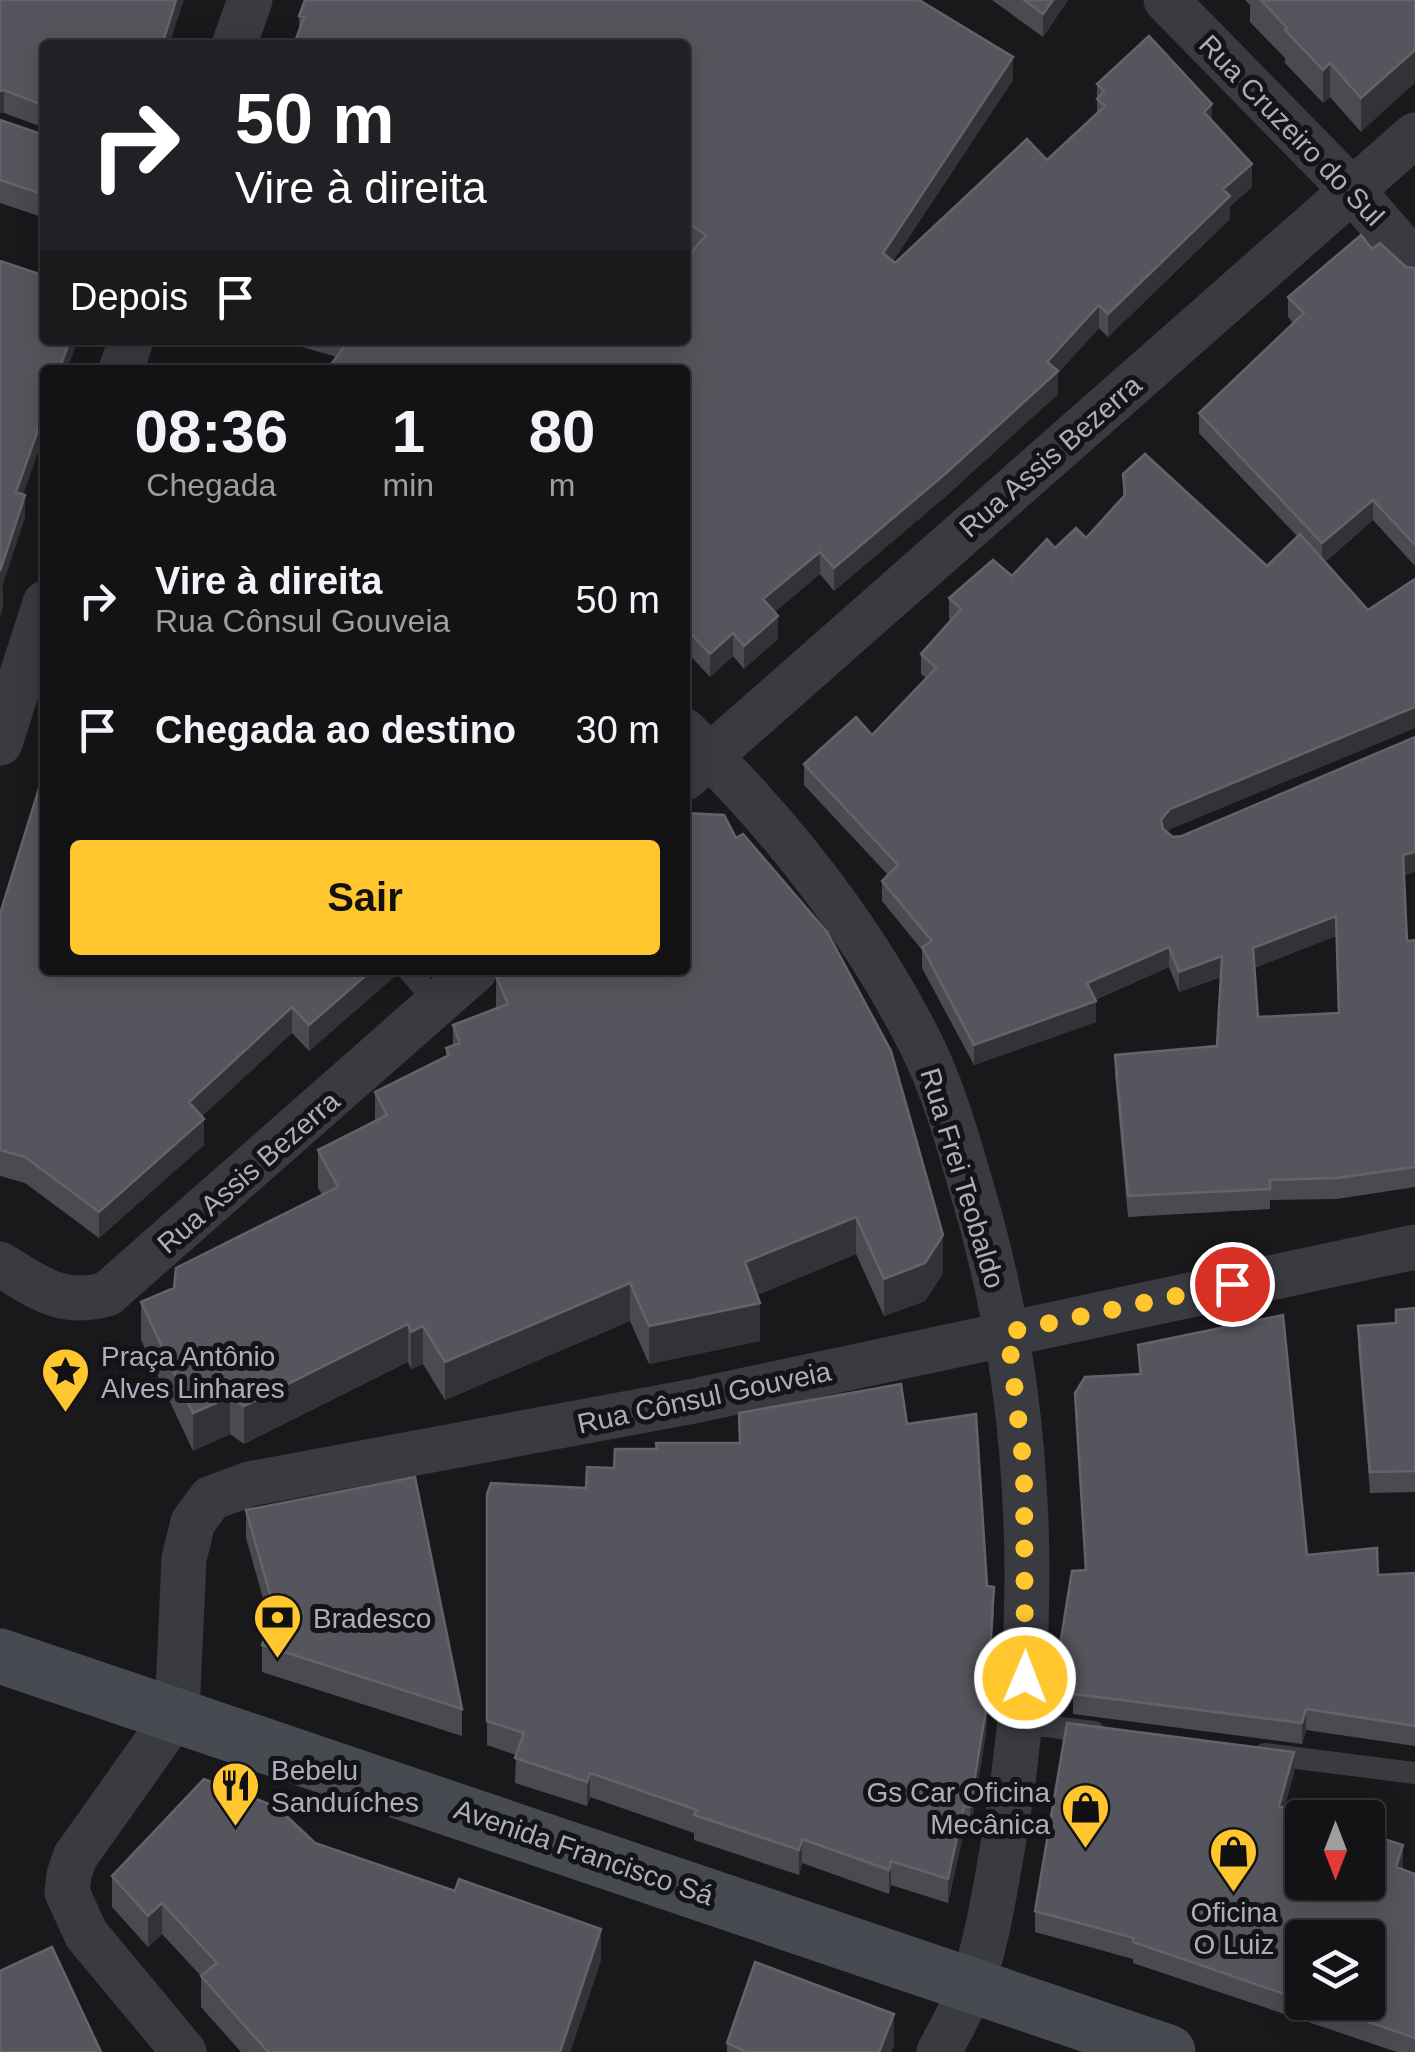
<!DOCTYPE html>
<html lang="pt">
<head>
<meta charset="utf-8">
<style>
  :root { --surface:#131315; --page:#1c1c1e; --text:#f1f3f6; --muted:#9d9ea0; --line:#323234; --accent:#ffc62e }
  body { margin:0; font-family:Helvetica,sans-serif; background:var(--page); color:var(--text); height:100vh; display:flex; flex-direction:column; font-size:38px; white-space:nowrap }
  * { box-sizing:border-box; margin:0 }
  p { font-size:32px; color:var(--muted) }
  .icon { flex:none; width:55px; height:55px; fill:none; stroke:currentColor; stroke-width:2; stroke-linecap:round; stroke-linejoin:round }
  .map { position:relative; flex:1; overflow:hidden }
  .sheet { position:absolute; left:40px; top:365px; width:650px; height:610px; display:flex; flex-direction:column; background:var(--surface); border-radius:10px; box-shadow:0 5px 25px #0003,0 0 0 2px var(--line) }
  .sheet>* { flex:none }
  .banner { position:absolute; left:40px; top:40px; width:650px; height:305px; border-radius:10px; box-shadow:0 5px 25px #0003,0 0 0 2px var(--line); background:#202124; color:#fff; overflow:hidden }
  .needle { width:65px; rotate:180deg }
  .controls { position:absolute; left:1285px; top:1800px; display:grid; gap:20px }
  .controls a { display:grid; place-items:center; width:100px; height:100px; border-radius:10px; background:var(--surface); box-shadow:0 5px 25px #0003,0 0 0 2px var(--line); font-size:50px }
  .pin { position:absolute; display:grid; place-items:center; width:85px; height:85px; color:#fff; margin:-42px; border:5px solid #fff; border-radius:50%; box-shadow:0 2px 10px #0007 }
  .me { position:absolute; width:110px; margin:-55px; rotate:1deg; stroke-linejoin:round; filter:drop-shadow(0 0 8px #0008) }
  .turn { display:flex; align-items:center; gap:35px; height:210px; padding:0 30px; font-size:45px }
  .turn .icon { width:130px; height:130px; stroke-width:2.5 }
  .turn b { display:block; font-size:70px; line-height:85px }
  .then { display:flex; align-items:center; height:95px; padding:0 30px; background:#0003; gap:20px; font-size:38px }
  .eta { display:flex; justify-content:space-evenly; align-items:center; height:170px; text-align:center }
  .eta b { font-size:60px; font-weight:700; line-height:70px }
  .action { display:flex; gap:20px; margin-top:auto; padding:20px 30px }
  .action a { flex:1; height:115px; border-radius:10px; background:var(--accent); color:#111; font-size:40px; font-weight:700; line-height:115px; text-align:center }
  ul { padding:0; list-style:none }
  li { display:flex; align-items:center; gap:30px; height:130px; padding:0 30px }
  li div { flex:1 }
  li b { display:block; font-size:38px }
  li em { font-style:normal }
  .map>svg:first-child { display:block }
  .lines { fill:none; stroke-linecap:round; stroke-linejoin:round }
  .service { stroke:#3a3b41; stroke-width:22 }
  .minor { stroke:#3a3b41; stroke-width:45 }
  .secondary { stroke:#484a52; stroke-width:55 }
  .wall { fill:#4a4b51; fill-rule:evenodd }
  .shaded-wall { fill:#323337 }
  .building { fill:#55565d; stroke:#62646c; stroke-width:2.5; fill-rule:evenodd }
  .route { stroke:#ffc62e; stroke-width:18; stroke-dasharray:0 32.4 }
  .labels { text-anchor:middle; stroke-width:10; stroke-linejoin:round; paint-order:stroke }
  .street-label { font-size:28px; fill:#abafbd; stroke:#141417 }
  .poi-label { font-size:28px; fill:#abafbd; stroke:#141417; text-anchor:start }
</style>
</head>
<body>
<div class="map">
<svg width="1415" height="2052" viewBox="0 0 1415 2052">
  <rect width="100%" height="100%" fill="#19191c"/>
  <g class="lines">
    <path class="service" d="M408,970l30,34
      M1021,1723l73,9
      M1265,1754l150,19"/>
    <path class="minor" d="M1166,0l186,190 63,73
      M234,45l16,-45
      M121,370l10,-30
      M685,731c92,90 178,197 236,313 21,42 35,90 48,135 67,218 73,449 33,672 -8,44 -15,91 -30,133 -8,23 -22,46 -33,68
      M0,743l45,-140
      M685,778l730,-643
      M0,1264c37,23 62,43 107,30l368,-324
      M184,2052l-98,-118 -19,-42 2,-17 6,-18 102,-144 7,-154 9,-37 18,-24 38,-14 445,-83 721,-154"/>
    <path class="secondary" d="M0,1656l1168,396"/>
  </g>
  <path class="wall" d="M0,0l45,45v83l-41,-15h-4z
    M305,0h614l94,57v23l-120,181 2,2 132,-124 20,21 50,-46v-30l52,-48 63,68v16l40,44v23l-22,19v13l-122,118 -9,-9 -41,45v21l-113,103 -111,94 -14,-17 -46,38 4,4v23l-34,30 -11,-13 -23,21 -25,-27v-280h-358l10,-13 -59,-17h407v-80l9,-10 -9,-6v-199h-391l5,-16v-13z
    M992,0h76l-25,37z
    M1245,0h170l-54,132 -31,-35 -7,6 -38,-40v-5l-35,-36v-17z
    M0,120l41,14 4,-2v86l-45,-15z
    M1372,249l34,18 9,1v298l-42,-46 -48,42 43,48 47,-31v149l-245,101 -3,4 6,4 231,39 3,65 8,-1v247l-78,12 -67,1v9l-142,8 -13,-142v-20l102,-9 4,-69 -42,15 -10,-25 -74,33 1,22 -122,43 -52,-97v-18l-40,-49v-20l6,-6 -84,-90v-21l68,-29 54,-57 -5,-4v-20l30,-34 -2,-1v-21l63,-22 43,-28 31,-10 37,-41v-23l144,92 30,-30 -98,-103v-20l94,-90 -5,-6v-20zM1336,936l2,77 -80,4 -4,-49z
    M0,914l395,62 -86,75 -17,-18 -90,83 2,29 -105,93 -74,-55 -25,-7z
    M496,976l447,297 -18,28 -41,15 -28,-62 -99,41 3,46 -111,23 -19,-43 -185,79 -22,-36 -12,5 -3,-7 -164,82 -14,-10 -37,17 -52,-111v-38l33,-14 148,-93 -4,-7v-38l57,-28v-30l71,-36v-8l7,-2v-21l43,-16z
    M1415,1308v184l-45,1 -12,-147v-20l38,-3z
    M1138,1345l169,210 71,20 37,-2v173l-109,-16 -4,14 -229,-30v-15l-18,-2v-21l30,-106 -10,-177 64,-19z
    M907,1424l80,162 7,26 -8,121 -16,99 -6,-1 -16,72 -57,-18 -2,9 -87,-31 -3,12 -105,-35v-7l-104,-36 -3,9 -72,-23 1,-28 -29,-10v-251l99,-6 28,-20 42,-19 83,-6z
    M246,1510l216,199v27l-200,-64v-27l8,-22 -24,-85z
    M1294,1773l-10,35 119,58 -1,3 13,5v178h-18l-264,-89v-4l-98,-27v-21zM1302,1938l66,64h-66z
    M315,1843l286,117 -31,92h-329l-40,-45v-31l-39,-42 -14,13 -36,-40v-31z
    M727,2043l167,2 -3,7h-164z"/>
  <path class="shaded-wall" d="M176,0h8l-15,45h-7z
    M1053,0h15l-25,37v-23z
    M1415,50v33l-54,49v-34z
    M1013,57v23l-130,196v-23z
    M1330,63v34l-7,6v-33z
    M4,90v23h-4v-22z
    M1212,104v23l-8,-15z
    M1252,164v23l-22,19v13l-122,118v-23l115,-125z
    M1099,305v23l-41,45v21l-113,103 -111,94v-23l213,-206z
    M70,340h8l-11,30h-8z
    M45,410v23l-29,82v-23z
    M25,495v23l-25,75v-22z
    M1373,500v20l-51,44v-21z
    M820,552v22l-57,48v-23z
    M3,585v22l-3,10v-23z
    M778,616v23l-34,30v-23z
    M733,633v23l-23,21v-23z
    M1415,707v21l-245,101 -9,11v-20l9,-11z
    M1415,852v20l-12,4v-21z
    M1336,916v20l-83,32v-20z
    M1169,947v20l-82,36v-20z
    M1222,956v20l-43,16v-20z
    M372,970h24l-1,6 -86,75v-26z
    M1096,1001v21l-122,43v-20z
    M292,1007v26l-103,95v-26z
    M204,1119v26l-105,93v-26z
    M856,1217v37l-111,46v-38z
    M943,1235v38l-18,28 -41,15v-37z
    M630,1283v38l-185,79v-38z
    M760,1303v38l-111,23v-38z
    M408,1324v38l-164,82v-38z
    M423,1326v38l-12,5v-37z
    M230,1397v37l-37,17v-38z
    M994,1587l-8,146 -16,99v-25z
    M1306,1709v21l-4,14v-21z
    M1294,1752v21l-15,54v-21z
    M590,1773v24l-3,9v-24z
    M964,1806v25l-16,72v-24z
    M802,1839v24l-3,12v-25z
    M1403,1845v21l-7,22v-21z
    M891,1861v24l-2,9v-24z
    M162,1903v31l-14,13v-31z
    M601,1929v31l-31,92h-10z
    M894,2014v31l-3,7h-12z"/>
  <path class="building" d="M0,0h176l-14,45h-117v61l-41,-16 -4,1z
    M305,0h614l94,57 -130,196 12,10 132,-124 20,21 58,-54 -8,-7 7,-8 -7,-7 52,-48 63,68 -8,8 48,52 -29,25 7,7 -122,118 -9,-9 -52,57 11,9 -113,103 -111,94 -14,-16 -57,47 15,17 -34,30 -11,-13 -23,21 -25,-27v-257h-358l22,-30h336v-80l21,-25 -21,-14v-176h-391l10,-28 -5,-1z
    M1024,0h29l-10,14z
    M1261,0h154v50l-54,48 -31,-35 -7,7 -38,-40 2,-2z
    M0,120l41,14 4,-2v63l-45,-15z
    M1361,235l11,14 8,-6 26,24 9,1v277l-42,-45 -51,43 -123,-130 105,-100 -16,-16z
    M0,261l45,15v64h25l-11,30h-14v40l-29,82 9,3 -25,76z
    M1145,454l122,112 33,-32 68,76 47,-31v128l-245,102 -9,11 2,9 10,8 9,-1 233,-99v115l-12,3 4,86 8,-1v227l-78,11 -67,2v9l-142,7 -13,-141 102,-9 5,-90 -43,16 -10,-25 -82,36 9,18 -122,44 -52,-98 10,-6 -50,-60 16,-16 -94,-101 52,-47 16,18 64,-67 -15,-14 40,-45 -12,-11 44,-38 19,16 35,-37 8,9 21,-20 10,10 39,-43 -2,-21zM1336,916l3,97 -81,4 -5,-69z
    M45,769v201h327l-63,55 -17,-18 -103,95 15,17 -105,93 -74,-55 -25,-7v-236z
    M685,813l39,2 12,23 7,-4 84,98 64,119 52,184 -18,28 -41,16 -28,-62 -111,45 15,41 -111,23 -19,-43 -185,79 -22,-36 -12,6 -3,-8 -164,82 -14,-9 -37,16 -52,-111 33,-14 2,-20 162,-81 -20,-37 69,-35 -12,-23 74,-37 -3,-7 14,-5 -7,-18 55,-21 -12,-28 7,-6h182z
    M1415,1308v163l-45,1 -12,-146 38,-3v-13z
    M1283,1315l24,240 70,-7 1,27 37,-2v153l-109,-17 -4,14 -229,-29 3,-15 -21,-3 17,-105 14,-1 -11,-177 10,-16 56,-3 -3,-29z
    M901,1384l6,40 69,-10 11,172 7,1 -8,122 -16,98 -6,-1 -16,73 -57,-18 -2,9 -87,-31 -3,11 -105,-35 3,-5 -107,-37 -3,9 -72,-24 9,-25 -37,-12v-227l4,-11 95,5 1,-21 27,1 1,-19h42l-1,-6h84l-1,-30z
    M415,1477l47,232 -200,-64 13,-33 -29,-102z
    M1067,1723l227,29 -15,54 36,12h-13v64h66v-48l35,11 -7,22 19,7v164l-104,-36h57v-64h-66v62l-169,-58 1,-4 -99,-27z
    M204,1779l73,28 38,36 140,48 4,-12 142,50 -41,123h-292l-67,-76 16,-13 -55,-60 -14,13 -36,-40z
    M52,1947l49,105h-101v-81z
    M755,1962l139,52 -15,38h-133l-19,-9z"/>
  <g class="lines">
    <path class="route" d="M1025,1678l-1,-210 -16,-136 224,-48"/>
  </g>
  <defs>
    <symbol id="sight-pin" viewBox="-11 -11 22 30"><path d="M0 17L-7.5 6A9.5 9.5 0 1 1 7.5 6Z" fill="#ffc62e" stroke="#141417"/><path d="M0-6L1.8-2.2L6-1.7L2.9 1.2L3.7 5.4L0 3.3L-3.7 5.4L-2.9 1.2L-6-1.7L-1.8-2.2Z" fill="#111"/></symbol>
    <symbol id="bank-pin" viewBox="-11 -11 22 30"><path d="M0 17L-7.5 6A9.5 9.5 0 1 1 7.5 6Z" fill="#ffc62e" stroke="#141417"/><path d="M-6-4H6V4H-6ZM0-2.3a2.3 2.3 0 1 0 0 4.6a2.3 2.3 0 1 0 0-4.6Z" fill="#111"/></symbol>
    <symbol id="restaurant-pin" viewBox="-11 -11 22 30"><path d="M0 17L-7.5 6A9.5 9.5 0 1 1 7.5 6Z" fill="#ffc62e" stroke="#141417"/><path d="M-5-6h1v4h1v-4h1v4h1v-4h1v5L-1.5 .5V6h-2V.5L-5-1ZM5-6V6H3V1.5H1.5Q1.5-4 5-6Z" fill="#111"/></symbol>
    <symbol id="shop-pin" viewBox="-11 -11 22 30"><path d="M0 17L-7.5 6A9.5 9.5 0 1 1 7.5 6Z" fill="#ffc62e" stroke="#141417"/><path d="M-5-2.5h2.3a2.7 3.5 0 0 1 5.4 0H5L5.5 6h-11ZM-1.5-2.5h3a1.5 2.3 0 0 0-3 0Z" fill="#111"/></symbol>
  </defs>
  <g fill-rule="evenodd">
    <use href="#sight-pin" x="38" y="1344" width="55" height="75"/>
    <use href="#bank-pin" x="250" y="1590" width="55" height="75"/>
    <use href="#restaurant-pin" x="208" y="1758" width="55" height="75"/>
    <use href="#shop-pin" x="1058" y="1780" width="55" height="75"/>
    <use href="#shop-pin" x="1206" y="1824" width="55" height="75"/>
  </g>
  <g class="labels">
    <g class="street-label">
      <text transform="translate(1292 130) rotate(46)" y="10">Rua Cruzeiro do Sul</text>
      <text transform="translate(1050 456) rotate(-41)" y="10">Rua Assis Bezerra</text>
      <text transform="translate(248 1172) rotate(-41)" y="10">Rua Assis Bezerra</text>
      <text transform="translate(963 1178) rotate(73)" y="10">Rua Frei Teobaldo</text>
      <text transform="translate(704 1397) rotate(-12)" y="10">Rua Cônsul Gouveia</text>
      <text transform="translate(584 1852) rotate(19)" y="10">Avenida Francisco Sá</text>
    </g>
    <g class="poi-label">
      <text x="101" y="1366">Praça Antônio<tspan x="101" dy="32">Alves Linhares</tspan></text>
      <text x="313" y="1628">Bradesco</text>
      <text x="271" y="1780">Bebelu<tspan x="271" dy="32">Sanduíches</tspan></text>
      <text x="1050" y="1802" text-anchor="end">Gs Car Oficina<tspan x="1050" dy="32">Mecânica</tspan></text>
      <text x="1234" y="1922" text-anchor="middle">Oficina<tspan x="1234" dy="32">O Luiz</tspan></text>
    </g>
  </g>
</svg>
<div class="controls">
<a><svg class="needle" viewBox="-14 -14 28 28"><path d="M0-13l5 13h-10z" fill="#e53935"/><path d="M0 13l5-13h-10z" fill="#9d9ea0"/></svg></a>
<a><svg class="icon" aria-label="layers" viewBox="0 0 24 24"><path d="M12 4l9 5-9 5-9-5zM3 14l9 5 9-5"/></svg></a>
</div>
<div class="pin" style="left:1232px;top:1284px;background:#d93025"><svg class="icon" aria-label="arrive" viewBox="0 0 24 24"><path d="M6 21V4h12l-3 4 3 4H6"/></svg></div>
<svg class="me" style="left:1025px;top:1678px" viewBox="-20 -20 40 40"><circle r="17" fill="#ffc62e" stroke="#fff" stroke-width="3"/><path d="M0-11L8 9 0 5-8 9z" fill="#fff"/></svg>
<div class="banner">
<div class="turn"><svg class="icon" aria-label="right" viewBox="0 0 24 24"><path d="M7 20v-9h11M14 6l5 5-5 5"/></svg><div><b>50 m</b>Vire à direita</div></div>
<div class="then">Depois<svg class="icon" aria-label="arrive" viewBox="0 0 24 24"><path d="M6 21V4h12l-3 4 3 4H6"/></svg></div>
</div>
<section class="sheet">
<div class="eta">
<div><b>08:36</b><p>Chegada</p></div>
<div><b>1</b><p>min</p></div>
<div><b>80</b><p>m</p></div>
</div>
<ul>
<li><svg class="icon" aria-label="right" viewBox="0 0 24 24"><path d="M7 20v-9h11M14 6l5 5-5 5"/></svg><div><b>Vire à direita</b><p>Rua Cônsul Gouveia</p></div><em>50 m</em></li>
<li><svg class="icon" aria-label="arrive" viewBox="0 0 24 24"><path d="M6 21V4h12l-3 4 3 4H6"/></svg><div><b>Chegada ao destino</b></div><em>30 m</em></li>
</ul>
<div class="action"><a>Sair</a></div>
</section>
</div>
</body>
</html>
